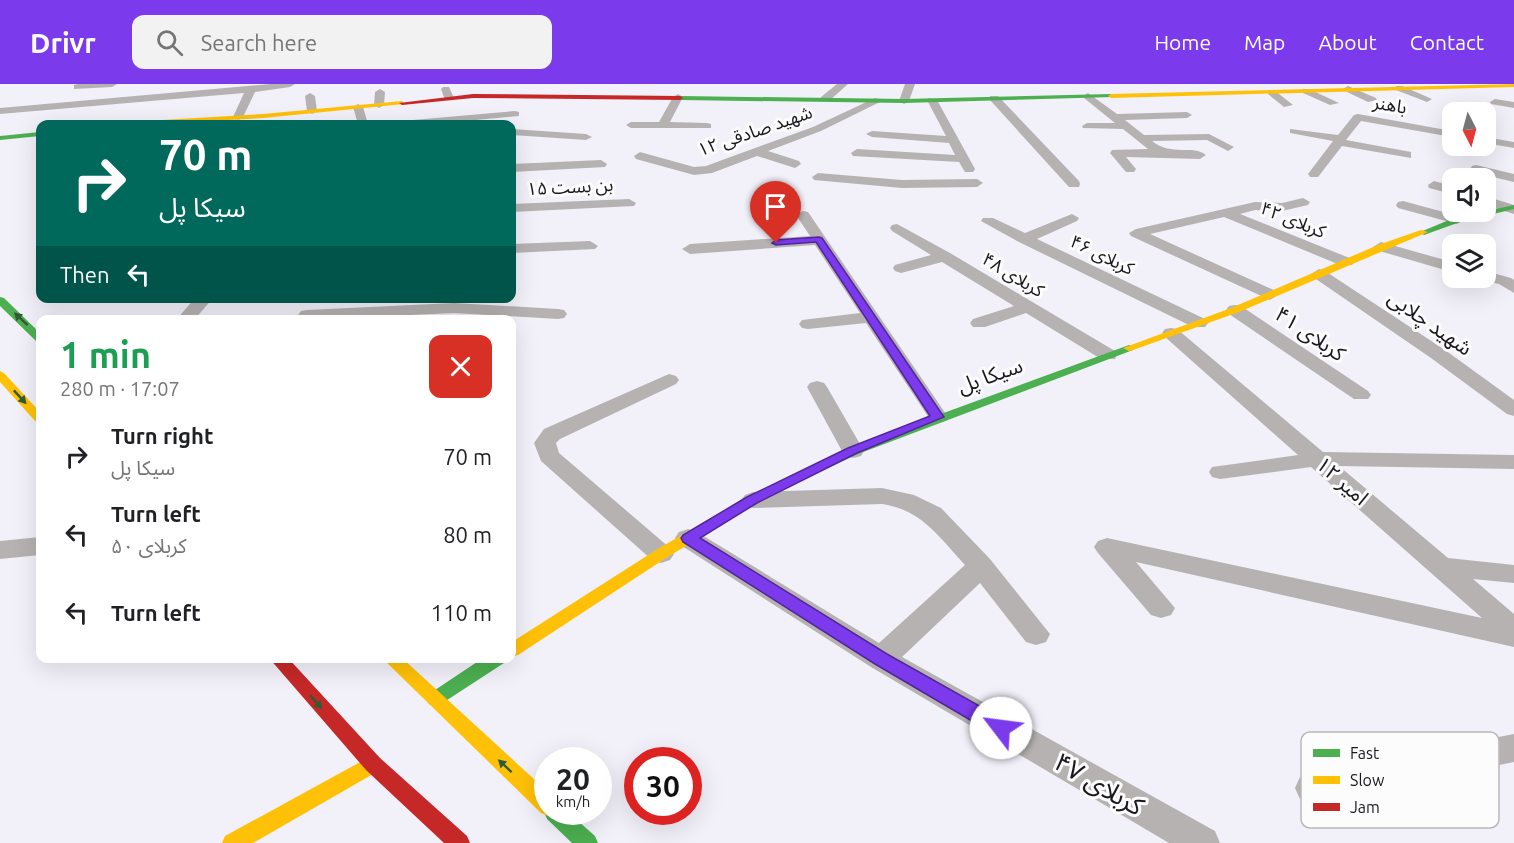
<!DOCTYPE html>
<html lang="en">
<head>
<meta charset="utf-8">
<style>
  :root { --surface:#fff; --page:#f2f2f2; --text:#202124; --muted:#757577; --accent:#7c3aed }
  body { margin:0; font-family:Ubuntu,"Noto Sans Arabic",sans-serif; background:var(--page); color:var(--text); height:100vh; display:flex; flex-direction:column; font-size:22px; white-space:nowrap }
  * { box-sizing:border-box; margin:0 }
  p { font-size:20px; color:var(--muted) }
  .icon { flex:none; width:33px; height:33px; fill:none; stroke:currentColor; stroke-width:2; stroke-linecap:round; stroke-linejoin:round }
  .map { position:relative; flex:1; overflow:hidden }
  .panel { position:absolute; left:36px; top:231px; width:480px; height:348px; display:flex; flex-direction:column; background:var(--surface); border-radius:12px; box-shadow:0 6px 24px #0002 }
  .panel>* { flex:none }
  .banner { position:absolute; left:36px; top:36px; width:480px; height:183px; border-radius:12px; box-shadow:0 6px 24px #0002; background:#00695c; color:#fff; overflow:hidden }
  .needle { width:39px; rotate:174deg }
  .buttons { position:absolute; left:1442px; top:18px; display:grid; gap:12px }
  .buttons a { display:grid; place-items:center; width:54px; height:54px; border-radius:12px; background:var(--surface); box-shadow:0 6px 24px #0002; font-size:30px }
  .speed { position:absolute; left:534px; top:663px; display:flex; gap:12px; font-size:30px; font-weight:700; text-align:center }
  .speed>* { display:grid; place-content:center; width:78px; height:78px; border-radius:50%; background:var(--surface); box-shadow:0 6px 24px #0002; line-height:1 }
  .speed small { font-size:15px; font-weight:400 }
  .speed .limit { border:9px solid #d22; background:#fff; color:#111 }
  .pin { position:absolute; display:grid; place-items:center; width:51px; height:51px; color:#fff; margin:-62px -26px; border-radius:50% 50% 50% 0; rotate:-45deg; box-shadow:0 0 6px #0007 }
  .pin .icon { rotate:45deg }
  .me { position:absolute; width:66px; margin:-33px; rotate:300deg; stroke-linejoin:round; filter:drop-shadow(0 0 4px #0008) }
  .turn { display:flex; align-items:center; gap:21px; height:126px; padding:0 24px; font-size:27px }
  .turn .icon { width:78px; height:78px; stroke-width:2.5 }
  .turn b { display:block; font-size:42px; line-height:51px }
  .then { display:flex; align-items:center; height:57px; padding:0 24px; background:#0003; gap:12px; font-size:22px }
  .round { display:grid; place-items:center; flex:none; width:63px; height:63px; border-radius:12px; background:var(--page) }
  .head { display:flex; align-items:center; justify-content:space-between; height:102px; padding:0 24px }
  h1 { font-size:36px; font-weight:700; line-height:45px; color:#1e9e55 }
  ul { padding:0; list-style:none }
  li { display:flex; align-items:center; gap:18px; height:78px; padding:0 24px }
  li div { flex:1 }
  li b { display:block; font-size:22px }
  li em { font-style:normal }
  header { display:flex; align-items:center; gap:36px; box-sizing:border-box; height:84px; padding:0 30px; background:var(--accent); color:#fff }
  header strong { font-size:28px }
  nav { display:flex; gap:33px; margin-inline-start:auto; font-size:21px }
  .search { width:420px; height:54px; background:var(--page); display:flex; align-items:center; gap:15px; box-sizing:border-box; padding:0 21px; border-radius:12px; color:var(--muted); font-size:22px }
  .map>svg:first-child { display:block }
  .lines { fill:none; stroke-linecap:round; stroke-linejoin:round }
  .street { fill:#b7b2b2; fill-rule:evenodd }
  .fast { fill:#4caf50; fill-rule:evenodd }
  .slow { fill:#ffc107; fill-rule:evenodd }
  .jam { fill:#c62828; fill-rule:evenodd }
  .oneway { fill:#305b35 }
  .route { fill:#7c3aed; stroke:#51269a; stroke-width:1.5 }
  .labels { text-anchor:middle; stroke-width:6; stroke-linejoin:round; paint-order:stroke }
  .far-street-label { font-size:18px; fill:#1a171f; stroke:#fcfcfc }
  .street-label { font-size:21px; fill:#1a171f; stroke:#fcfcfc }
  .near-street-label { font-size:26px; fill:#1a171f; stroke:#fcfcfc }
  .key { fill:#fcfcfc; stroke:#b8b7ba; stroke-width:1.5 }
  .key-label { font-size:16px; fill:#1a171f }
</style>
</head>
<body>
<header>
<strong>Drivr</strong>
<div class="search"><svg class="icon" aria-label="search" viewBox="0 0 24 24"><circle cx="10" cy="10" r="6"/><path d="M15 15l6 6"/></svg>Search here</div>
<nav><a>Home</a><a>Map</a><a>About</a><a>Contact</a></nav>
</header>
<div class="map">
<svg width="1514" height="759" viewBox="0 0 1514 759">
  <rect width="100%" height="100%" fill="#f2f0f9"/>
  <g class="lines">
    <path class="street" d="M78,0h39l-5,3 -38,2v-4z
      M271,0h24l-5,3 -35,5 -12,25 -5,3 -5,-3 11,-24 -244,21v-6z
      M837,0h11l-19,17h-8v-4z
      M905,0h10l-6,17 -5,3 -5,-3z
      M1348,2l28,12 1,2 -9,2 -23,-11 -2,-2z
      M1396,2h6l30,13 -5,3 -31,-12z
      M443,3h6l5,11 -1,2h-8l-4,-11z
      M380,5l5,3 -1,13 -5,3 -5,-3 1,-13z
      M1303,5h6l30,14 -9,2 -27,-12z
      M1268,6h6l19,15 -9,2 -16,-13z
      M310,9l5,3 2,15 -5,3 -5,-3 -2,-15z
      M1088,9l29,21 70,-2 5,3 -5,3 -62,2 19,15 65,-1 25,13 -6,4 -21,-11 -55,1c20,16 41,3 54,14l-6,4 -74,-2 10,12 -2,3h-8l-16,-19 2,-3 36,-1 -25,-20 -40,-1 -1,-2 5,-3h28l-31,-25 -1,-2z
      M678,10l5,3 -13,25 37,1 4,1v4h-80l-5,-3 5,-3h28l14,-25z
      M990,12h8l81,85 1,3 -1,3h-10l-79,-87z
      M875,14l9,2 -63,31 -53,20 31,10 2,3 -6,4 -38,-12 -45,17 -18,2 -58,-16 -2,-3 6,-4 54,15 12,-1 107,-39z
      M928,14l9,2 38,69 -2,3h-8l-6,-10 -106,-6 -2,-3 6,-4 98,6 -6,-12 -77,-6 -6,-3 6,-3 74,5 -19,-36z
      M1495,15l19,3v6l-23,-4 -1,-2z
      M358,20l5,3 5,17h-10l-5,-17z
      M515,27l4,1v4l-86,8h-36l5,-3z
      M1358,30l94,17v6l-91,-16 -15,19 65,12v6l-69,-12 -24,31h-8l-2,-3 25,-33 -43,-8v-4l48,6 16,-20z
      M512,45l74,5 6,3 -6,3 -74,-5z
      M1485,53l29,5v6l-29,-5z
      M601,76l6,4 -2,3 -93,5v-8z
      M1476,81l38,9v8l-42,-10 -2,-3 2,-3z
      M818,89l84,7 75,-1 6,4 -6,4 -75,1 -88,-8 -2,-3z
      M1434,97l18,5v8l-23,-6 -1,-3z
      M1485,112l29,9v9l-29,-9z
      M1303,114l7,4 -2,3 -26,6 -27,-1 -15,4 112,45 2,3 -2,3h-12l-116,-48 -74,17 126,57 2,4 -8,5 -139,-64 -2,-3 7,-4 119,-27 27,1z
      M629,115l7,4 -2,3 -122,6v-8z
      M1403,117l59,16 2,3 -7,4 -59,-16 -2,-3 2,-3z
      M803,127l5,1 140,205 -3,4 -7,2 -7,-2 -65,-98 -58,6 -6,-1 -3,-4 3,-4 58,-7 -45,-68 -125,9 -8,-5 8,-5 120,-8 -14,-21z
      M1072,130l7,4 -2,3 -40,18 168,80 3,4 -3,4h-12l-174,-85 -38,-21 2,-3h10l32,15z
      M897,140l53,29 165,98 2,4 -2,4h-14l-75,-46 -41,14h-12l-3,-4 3,-4 41,-13 -72,-44 -41,11 -6,-2 -2,-3 2,-3 36,-10 -39,-24 -2,-3 2,-3z
      M590,157l8,5 -3,3 -83,4v-9z
      M1381,158l71,20v10l-76,-22 -3,-3z
      M1319,185l6,2 120,79 69,50v16l-7,-2 -76,-56 -118,-81 -2,-3z
      M1485,187l26,7 3,2v13l-15,-9 -20,-5 -1,-1h7z
      M195,214h18l-19,22h-18z
      M454,219l104,6 6,1 3,4 -3,4 -6,1 -104,-6 -150,7 -6,-5 3,-4 6,-1z
      M1235,221l6,1 127,85 3,4 -3,4h-14l-125,-85 -3,-4 3,-4z
      M1171,244l6,1 146,123 191,3v14l-175,-3 109,92 66,7v18l-41,-4 41,35v33l-378,-85 39,46 -4,7 -10,3 -10,-3 -53,-62 -4,-6 4,-6 9,-3 375,80 -171,-151 -91,12 -8,-2 -3,-5 3,-5 86,-12 -133,-118 -3,-4 3,-4z
      M669,290l7,2 3,4 -3,4 -116,55 -4,4 3,10 111,95 4,6 -4,6 -9,3 -9,-3 -111,-99 -7,-18 10,-14z
      M817,297l7,2 3,4 37,64 -3,5 -8,2 -8,-2 -3,-5 -35,-64 3,-4z
      M882,404l32,7 27,13 49,51 60,75 -4,8 -10,3 -10,-3 -46,-59 -78,74 313,174 5,12h-51l-298,-176 -192,-123 -4,-6 4,-6 9,-3 9,3 182,111 86,-78c-26,-28 -43,-55 -83,-61l-129,4 -8,-3 -4,-5 4,-5 8,-3z
      M40,453v18l-40,4v-18z
      M1514,650v28l-202,41 -12,-4 -5,-11 5,-11 12,-4z"/>
    <path class="fast" d="M1111,10l2,3 -209,6 -224,-3 -3,-2 3,-2 224,3z
      M40,48v4l-40,4v-4z
      M1514,121v4l-54,13 -36,13 -4,-3 34,-14z
      M0,213l4,1 36,35v9l-4,-1 -36,-35z
      M1129,261l6,3 -2,2 -275,104 -28,13 -5,1 -7,-4 30,-16z
      M483,574h23l-2,5 -63,41 -6,3 -6,-3 -3,-5 3,-5z
      M547,721l1,7h20l27,24 3,7h-26l-25,-24 -3,-7z"/>
    <path class="slow" d="M1514,0v3l-403,11 -3,-2 3,-2z
      M402,17l2,3 -141,14 -110,6h-28l3,-2 135,-8z
      M1421,146l7,2 -189,80 -106,38 -4,1 -6,-3 108,-40 147,-63z
      M0,287l4,2 36,39v11l-4,-1 -36,-40z
      M825,376l7,4 -2,3 -73,36 -91,55 -148,97 -6,2v-15l144,-92 91,-53z
      M382,574h20l146,134v20l7,1 -7,3 -7,-3z
      M373,671l7,3 3,6 -3,6 -127,73h-31l3,-7z"/>
    <path class="jam" d="M473,10l207,2 3,2 -3,2 -207,-2 -71,7 -3,-2z
      M269,574h19l92,100 87,78 3,7h-26l-78,-73z"/>
  </g>
  <defs><path id="oneway-solid" d="M-6-.8H1V-3.2L6.5 0L1 3.2V.8H-6Z" transform="scale(1.5)"/></defs>
  <g class="oneway">
    <use href="#oneway-solid" transform="translate(21 235) rotate(-137)"/>
    <use href="#oneway-solid" transform="translate(20 313) rotate(47)"/>
    <use href="#oneway-solid" transform="translate(316 618) rotate(48)"/>
    <use href="#oneway-solid" transform="translate(505 682) rotate(-137)"/>
  </g>
  <path class="route" d="M819,153l3,1 122,179 -87,36 -100,50 -57,35 187,116 121,68 3,6 -3,6 -7,2 -7,-2 -119,-70 -192,-122 -2,-4 2,-3 64,-38 101,-49 82,-32 -114,-174 -40,3 -4,-2 4,-3z"/>
  <g class="labels">
    <g class="far-street-label">
      <text transform="translate(1390 21) rotate(10)" y="6">باهنر</text>
      <text transform="translate(755 47) rotate(-19)" y="6">شهید صادقی ۱۲</text>
      <text transform="translate(570 103) rotate(-3)" y="6">بن بست ۱۵</text>
      <text transform="translate(1293 136) rotate(22)" y="6">کربلای ۴۲</text>
      <text transform="translate(1102 171) rotate(26)" y="6">کربلای ۴۶</text>
      <text transform="translate(1013 191) rotate(31)" y="6">کربلای ۴۸</text>
    </g>
    <g class="street-label">
      <text transform="translate(1430 239) rotate(35)" y="7">شهید چلابی</text>
      <text transform="translate(1310 250) rotate(34)" y="7">کربلای ۴۱</text>
      <text transform="translate(990 292) rotate(-20)" y="7">سیکا پل</text>
      <text transform="translate(1342 397) rotate(41)" y="7">امير ۱۲</text>
    </g>
    <g class="near-street-label">
      <text transform="translate(1099 700) rotate(30)" y="9">کربلای ۴۷</text>
    </g>
  </g>
  <rect x="1301" y="648" width="198" height="96" rx="9" class="key"/>
  <rect x="1313" y="665" width="27" height="8" fill="#4caf50"/>
  <rect x="1313" y="692" width="27" height="8" fill="#ffc107"/>
  <rect x="1313" y="719" width="27" height="8" fill="#c62828"/>
  <g class="key-label">
    <text x="1350" y="675">Fast</text>
    <text x="1350" y="702">Slow</text>
    <text x="1350" y="729">Jam</text>
  </g>
</svg>
<div class="buttons">
<a><svg class="needle" viewBox="-14 -14 28 28"><path d="M0-13l5 13h-10z" fill="#e53935"/><path d="M0 13l5-13h-10z" fill="#757577"/></svg></a>
<a><svg class="icon" aria-label="sound" viewBox="0 0 24 24"><path d="M4 9h4l5-4v14l-5-4H4zM17 9q2 3 0 6"/></svg></a>
<a><svg class="icon" aria-label="layers" viewBox="0 0 24 24"><path d="M12 4l9 5-9 5-9-5zM3 14l9 5 9-5"/></svg></a>
</div>
<div class="speed"><div>20<small>km/h</small></div><div class="limit">30</div></div>
<div class="pin" style="left:776px;top:159px;background:#d93025"><svg class="icon" aria-label="arrive" viewBox="0 0 24 24"><path d="M6 21V4h12l-3 4 3 4H6"/></svg></div>
<svg class="me" style="left:1001px;top:644px" viewBox="-20 -20 40 40"><circle r="19" fill="#fff"/><path d="M0-13L10 11 0 6-10 11z" fill="#7c3aed"/></svg>
<div class="banner">
<div class="turn"><svg class="icon" aria-label="right" viewBox="0 0 24 24"><path d="M7 20v-9h11M14 6l5 5-5 5"/></svg><div><b>70 m</b>سیکا پل</div></div>
<div class="then">Then<svg class="icon" aria-label="left" viewBox="0 0 24 24"><path d="M17 20v-9H6M10 6l-5 5 5 5"/></svg></div>
</div>
<section class="panel">
<div class="head"><div><h1>1 min</h1><p>280 m · 17:07</p></div><a class="round" style="background:#d93025;color:#fff"><svg class="icon" aria-label="close" viewBox="0 0 24 24"><path d="M6 6l12 12M18 6L6 18"/></svg></a></div>
<ul>
<li><svg class="icon" aria-label="right" viewBox="0 0 24 24"><path d="M7 20v-9h11M14 6l5 5-5 5"/></svg><div><b>Turn right</b><p>سیکا پل</p></div><em>70 m</em></li>
<li><svg class="icon" aria-label="left" viewBox="0 0 24 24"><path d="M17 20v-9H6M10 6l-5 5 5 5"/></svg><div><b>Turn left</b><p>کربلای ۵۰</p></div><em>80 m</em></li>
<li><svg class="icon" aria-label="left" viewBox="0 0 24 24"><path d="M17 20v-9H6M10 6l-5 5 5 5"/></svg><div><b>Turn left</b></div><em>110 m</em></li>
</ul>
</section>
</div>
</body>
</html>
